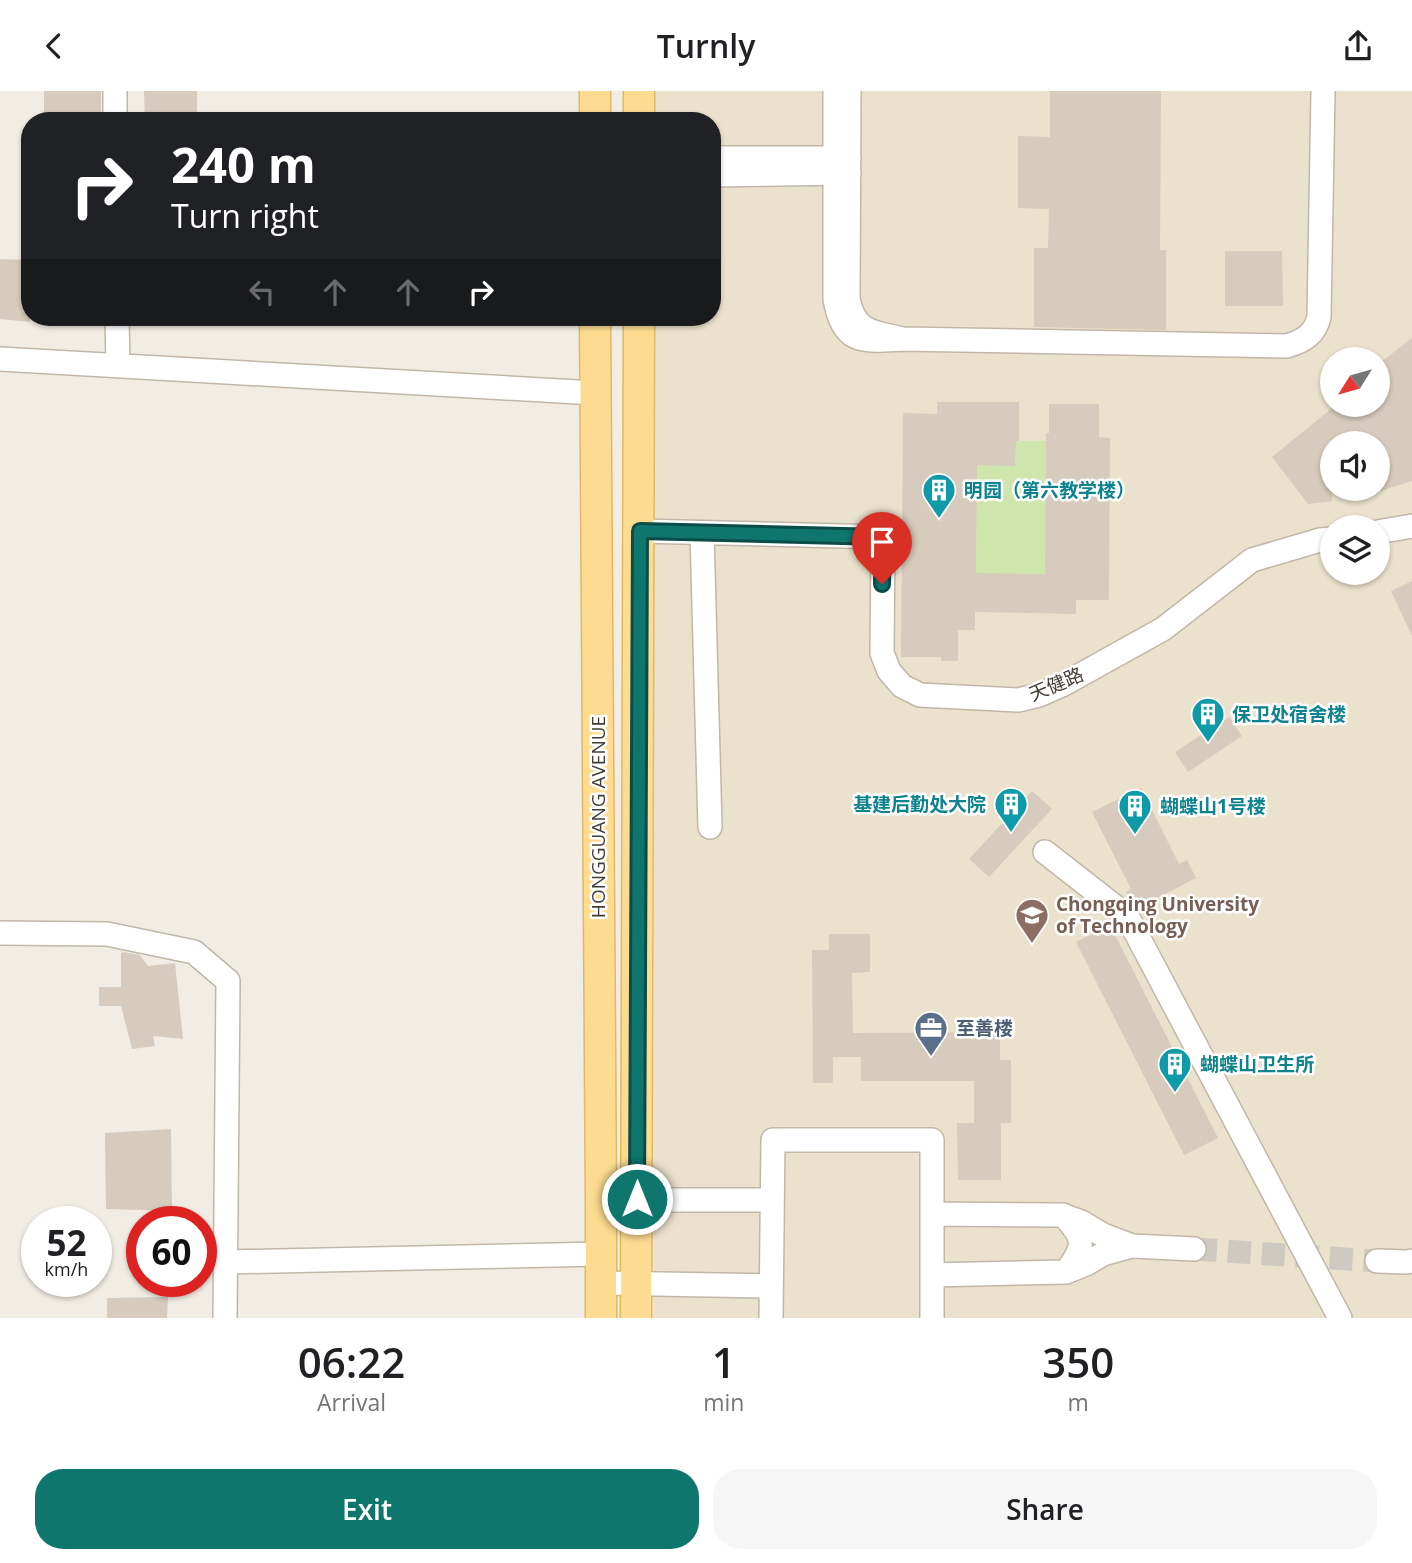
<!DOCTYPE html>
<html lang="en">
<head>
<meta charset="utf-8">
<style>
  :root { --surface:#fff; --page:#f6f6f6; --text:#202124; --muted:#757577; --accent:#0f766e }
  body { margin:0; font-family:"Open Sans","Noto Sans SC",sans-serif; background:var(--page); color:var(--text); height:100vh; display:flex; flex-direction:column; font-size:26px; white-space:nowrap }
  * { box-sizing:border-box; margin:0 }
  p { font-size:23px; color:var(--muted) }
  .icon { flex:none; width:38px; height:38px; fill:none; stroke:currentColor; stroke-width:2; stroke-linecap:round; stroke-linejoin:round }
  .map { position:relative; height:1227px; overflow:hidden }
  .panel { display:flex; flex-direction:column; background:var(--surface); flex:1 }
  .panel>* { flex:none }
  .top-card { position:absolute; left:21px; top:21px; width:700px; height:214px; border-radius:28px; box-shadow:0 2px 5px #0004; background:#202124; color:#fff; overflow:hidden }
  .needle { width:46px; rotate:233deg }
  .fabs { position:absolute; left:1320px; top:256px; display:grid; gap:14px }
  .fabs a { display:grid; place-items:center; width:70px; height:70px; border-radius:50%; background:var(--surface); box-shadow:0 2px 5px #0004; font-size:35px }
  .speed { position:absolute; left:21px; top:1115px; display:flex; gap:14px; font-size:35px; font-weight:700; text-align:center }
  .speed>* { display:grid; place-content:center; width:91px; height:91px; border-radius:50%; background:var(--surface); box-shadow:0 2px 5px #0004; line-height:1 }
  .speed small { font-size:18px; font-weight:400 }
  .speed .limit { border:10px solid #d22; background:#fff; color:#111 }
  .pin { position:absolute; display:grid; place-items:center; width:60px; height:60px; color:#fff; margin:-72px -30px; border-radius:50% 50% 50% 0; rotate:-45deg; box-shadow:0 0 7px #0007 }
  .pin .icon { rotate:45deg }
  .me { position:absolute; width:77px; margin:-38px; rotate:0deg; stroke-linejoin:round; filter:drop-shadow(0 0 5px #0008) }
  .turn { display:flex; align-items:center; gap:24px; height:147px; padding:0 35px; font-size:32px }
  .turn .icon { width:91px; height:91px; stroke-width:2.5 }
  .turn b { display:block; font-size:49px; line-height:60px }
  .lanes { display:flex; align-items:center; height:66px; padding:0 35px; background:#0003; justify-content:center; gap:35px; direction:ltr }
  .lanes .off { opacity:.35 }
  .eta { display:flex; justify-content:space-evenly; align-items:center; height:119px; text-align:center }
  .eta b { font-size:42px; font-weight:600; line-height:49px }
  .button { display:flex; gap:14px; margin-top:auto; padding:14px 35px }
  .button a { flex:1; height:80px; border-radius:28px; background:var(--accent); color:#fff; font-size:28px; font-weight:600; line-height:80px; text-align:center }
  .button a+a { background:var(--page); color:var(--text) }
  header { display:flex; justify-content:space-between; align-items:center; height:91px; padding:0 35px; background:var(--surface); font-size:32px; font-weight:600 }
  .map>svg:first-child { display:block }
  .education { fill:#ebe2cd; fill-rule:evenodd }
  .green { fill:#cee6ac }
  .building { fill:#d6cbbc }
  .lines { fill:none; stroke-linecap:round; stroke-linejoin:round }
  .minor-tunnel { stroke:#cfcac1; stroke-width:23; stroke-dasharray:23 11; stroke-linecap:butt }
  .minor-casing { stroke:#c0b7a9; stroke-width:26 }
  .major-casing { stroke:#e2b861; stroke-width:33 }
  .minor { stroke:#fff; stroke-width:23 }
  .major { stroke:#fddc91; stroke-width:30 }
  .route-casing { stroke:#0a4d48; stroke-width:18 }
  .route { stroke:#0f766e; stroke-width:12 }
  .labels { text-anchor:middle; stroke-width:5; stroke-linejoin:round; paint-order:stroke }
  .culture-label { font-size:19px; font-weight:bold; fill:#0d838f; stroke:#fff; text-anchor:start }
  .street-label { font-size:19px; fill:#443d34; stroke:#fff }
  .education-label { font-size:19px; font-weight:bold; fill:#785e54; stroke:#fff; text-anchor:start }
  .service-label { font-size:19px; font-weight:bold; fill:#4e5e75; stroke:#fff; text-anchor:start }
</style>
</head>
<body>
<header><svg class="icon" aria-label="back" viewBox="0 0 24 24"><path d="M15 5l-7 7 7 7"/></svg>Turnly<svg class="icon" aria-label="share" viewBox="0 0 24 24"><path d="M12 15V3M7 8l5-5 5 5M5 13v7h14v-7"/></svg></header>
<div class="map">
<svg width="1412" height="1227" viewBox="0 0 1412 1227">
  <rect width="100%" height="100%" fill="#f2ede4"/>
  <path class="education" d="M653,0h759v1227h-759v-1001h59v-196h-59zM1332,268h45v45h-45zM1332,352h45v45h-45zM1332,436h45v45h-45z"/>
  <path class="green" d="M1016,350h30l-1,133 -69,-1 1,-131 38,24z"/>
  <path class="building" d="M44,0h57v30h-57z
    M144,0h53v30h-52z
    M1050,0h111l-1,159h6v80l-132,-3v-79h14l1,-39 -31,-1v-72l32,1z
    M1225,160h57l1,55h-58z
    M0,168l30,1v62l-30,-3z
    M1412,247v143l-35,11v-49h-45v58l-24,3 -36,-47 65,-53h40v-39z
    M937,311h82v39h-3l-1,25 -38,-1 -1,108 69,1 1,-141h3v-29h50v33l11,1 -1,162h-33v14l-101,-2v18h-17v31h-17v-4h-40l2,-244 34,1z
    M1412,490v55l-21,-45z
    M1229,626l13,19 -54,36 -13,-20z
    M1141,697l38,76 8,-4 9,18 -58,30 -7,-7 -5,-9 5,-3 -39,-77z
    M1032,700l20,18 -63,68 -20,-18z
    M1110,834l108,213 -34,17 -108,-213z
    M829,843h41v38l-18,1 1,60 147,-1v28h11v63h-10v57h-43l-1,-57h17v-42h-113v-24h-28v26h-20l-1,-133h17z
    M124,861l16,3 8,11 27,-3 8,76 -30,-3 2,10 -23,3 -11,-43h-22v-19h22v-34z
    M171,1038l1,82 -66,-2 -1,-76z
    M168,1206l-1,21h-60v-20z"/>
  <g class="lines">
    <path class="minor-tunnel" d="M1194,1158l183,12"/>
    <defs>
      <path id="minor" d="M115,0v30
        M835,0v208c8,47 29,42 68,40 -30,-7 -49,-6 -55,-41l1,-207
        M712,67h137
        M712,84l137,-2
        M117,226l1,48
        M903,248l384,7c17,-5 28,-12 32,-29l4,-226
        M0,268l595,34
        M640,440l243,6 -1,116 7,18 13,15 18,9 98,5 21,-5 25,-11 99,-55 89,-69 68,-20 12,-1
        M1377,441l35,-6
        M702,442l8,294
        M1045,761l82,64 213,402
        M0,842l107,1 87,18 34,29 -3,337
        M601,1109h171
        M1063,1124c23,24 22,31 3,57
        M1132,1155l62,3
        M1377,1170l29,1 6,-1
        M225,1171l375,-8
        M932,1184l134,-3 20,-8 17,-10 29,-8 -29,-11 -22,-13 -19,-7 -130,-1
        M601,1192l170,3
        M771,1227l2,-178h159v178"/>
      <path id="major" d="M639,0v30
        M595,30v-30
        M595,226l6,883v118
        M636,1227l3,-1001"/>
    </defs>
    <use href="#minor" class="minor-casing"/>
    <use href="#major" class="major-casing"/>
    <use href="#minor" class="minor"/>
    <use href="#major" class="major"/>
  </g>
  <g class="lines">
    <defs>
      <path id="route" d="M637,1108l3,-668 243,6 -1,47"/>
    </defs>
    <use href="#route" class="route-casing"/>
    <use href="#route" class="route"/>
  </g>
  <defs>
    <symbol id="building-pin" viewBox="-11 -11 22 30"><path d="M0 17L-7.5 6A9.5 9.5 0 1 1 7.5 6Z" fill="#0f9aa8" stroke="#fff"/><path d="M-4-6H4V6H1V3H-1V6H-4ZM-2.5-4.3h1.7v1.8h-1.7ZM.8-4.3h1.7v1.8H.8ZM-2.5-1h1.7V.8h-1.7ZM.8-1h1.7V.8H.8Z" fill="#fff"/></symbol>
    <symbol id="university-pin" viewBox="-11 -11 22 30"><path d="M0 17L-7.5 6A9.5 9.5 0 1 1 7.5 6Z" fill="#8d6e63" stroke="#fff"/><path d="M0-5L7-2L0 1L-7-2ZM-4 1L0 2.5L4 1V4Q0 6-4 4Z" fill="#fff"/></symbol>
    <symbol id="office-pin" viewBox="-11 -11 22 30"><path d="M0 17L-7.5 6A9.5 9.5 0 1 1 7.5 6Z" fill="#5c6f8a" stroke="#fff"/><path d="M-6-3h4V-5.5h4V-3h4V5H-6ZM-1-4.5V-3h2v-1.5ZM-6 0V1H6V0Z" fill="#fff"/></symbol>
  </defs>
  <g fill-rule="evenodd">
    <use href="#building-pin" x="920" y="380" width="38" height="52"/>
    <use href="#building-pin" x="1189" y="604" width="38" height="52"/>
    <use href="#building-pin" x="992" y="694" width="38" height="52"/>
    <use href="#building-pin" x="1116" y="696" width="38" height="52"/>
    <use href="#university-pin" x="1013" y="805" width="38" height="52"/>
    <use href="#office-pin" x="912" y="918" width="38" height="52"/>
    <use href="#building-pin" x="1156" y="954" width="38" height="52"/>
  </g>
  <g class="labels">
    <g class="culture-label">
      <text x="964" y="406">明园（第六教学楼）</text>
      <text x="1232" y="630">保卫处宿舍楼</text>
      <text x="986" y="720" text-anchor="end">基建后勤处大院</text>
      <text x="1160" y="722">蝴蝶山1号楼</text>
      <text x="1200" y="980">蝴蝶山卫生所</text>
    </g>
    <g class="street-label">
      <text transform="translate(1056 593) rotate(-23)" y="7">天健路</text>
      <text transform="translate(598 726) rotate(-90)" y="7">HONGGUANG AVENUE</text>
    </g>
    <g class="education-label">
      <text x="1056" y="820">Chongqing University<tspan x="1056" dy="22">of Technology</tspan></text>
    </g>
    <g class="service-label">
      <text x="956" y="944">至善楼</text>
    </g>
  </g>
</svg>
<div class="fabs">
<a><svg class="needle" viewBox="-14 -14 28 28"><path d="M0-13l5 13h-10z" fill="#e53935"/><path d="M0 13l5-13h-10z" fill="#757577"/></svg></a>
<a><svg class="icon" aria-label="sound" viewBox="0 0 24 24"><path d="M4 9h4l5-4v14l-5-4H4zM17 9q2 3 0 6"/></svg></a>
<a><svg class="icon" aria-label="layers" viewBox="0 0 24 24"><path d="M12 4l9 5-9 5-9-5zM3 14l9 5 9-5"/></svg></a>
</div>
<div class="speed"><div>52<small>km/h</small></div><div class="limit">60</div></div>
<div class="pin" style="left:882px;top:493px;background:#d93025"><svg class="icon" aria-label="arrive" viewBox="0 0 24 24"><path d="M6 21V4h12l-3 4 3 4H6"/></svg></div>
<svg class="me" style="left:637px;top:1108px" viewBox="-20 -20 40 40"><circle r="17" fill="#0f766e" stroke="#fff" stroke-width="3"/><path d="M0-11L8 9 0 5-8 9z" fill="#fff"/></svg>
<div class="top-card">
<div class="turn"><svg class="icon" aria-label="right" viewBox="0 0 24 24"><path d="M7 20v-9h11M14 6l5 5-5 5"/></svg><div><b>240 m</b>Turn right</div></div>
<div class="lanes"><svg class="icon off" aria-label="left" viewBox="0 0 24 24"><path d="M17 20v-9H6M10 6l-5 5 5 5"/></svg><svg class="icon off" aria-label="ahead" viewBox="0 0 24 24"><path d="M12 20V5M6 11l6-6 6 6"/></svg><svg class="icon off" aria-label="ahead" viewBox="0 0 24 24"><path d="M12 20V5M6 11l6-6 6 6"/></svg><svg class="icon" aria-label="right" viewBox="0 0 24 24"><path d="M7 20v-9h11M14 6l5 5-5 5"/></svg></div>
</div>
</div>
<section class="panel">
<div class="eta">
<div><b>06:22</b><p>Arrival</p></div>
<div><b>1</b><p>min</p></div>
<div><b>350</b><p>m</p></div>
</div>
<div class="button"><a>Exit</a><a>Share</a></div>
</section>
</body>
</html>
